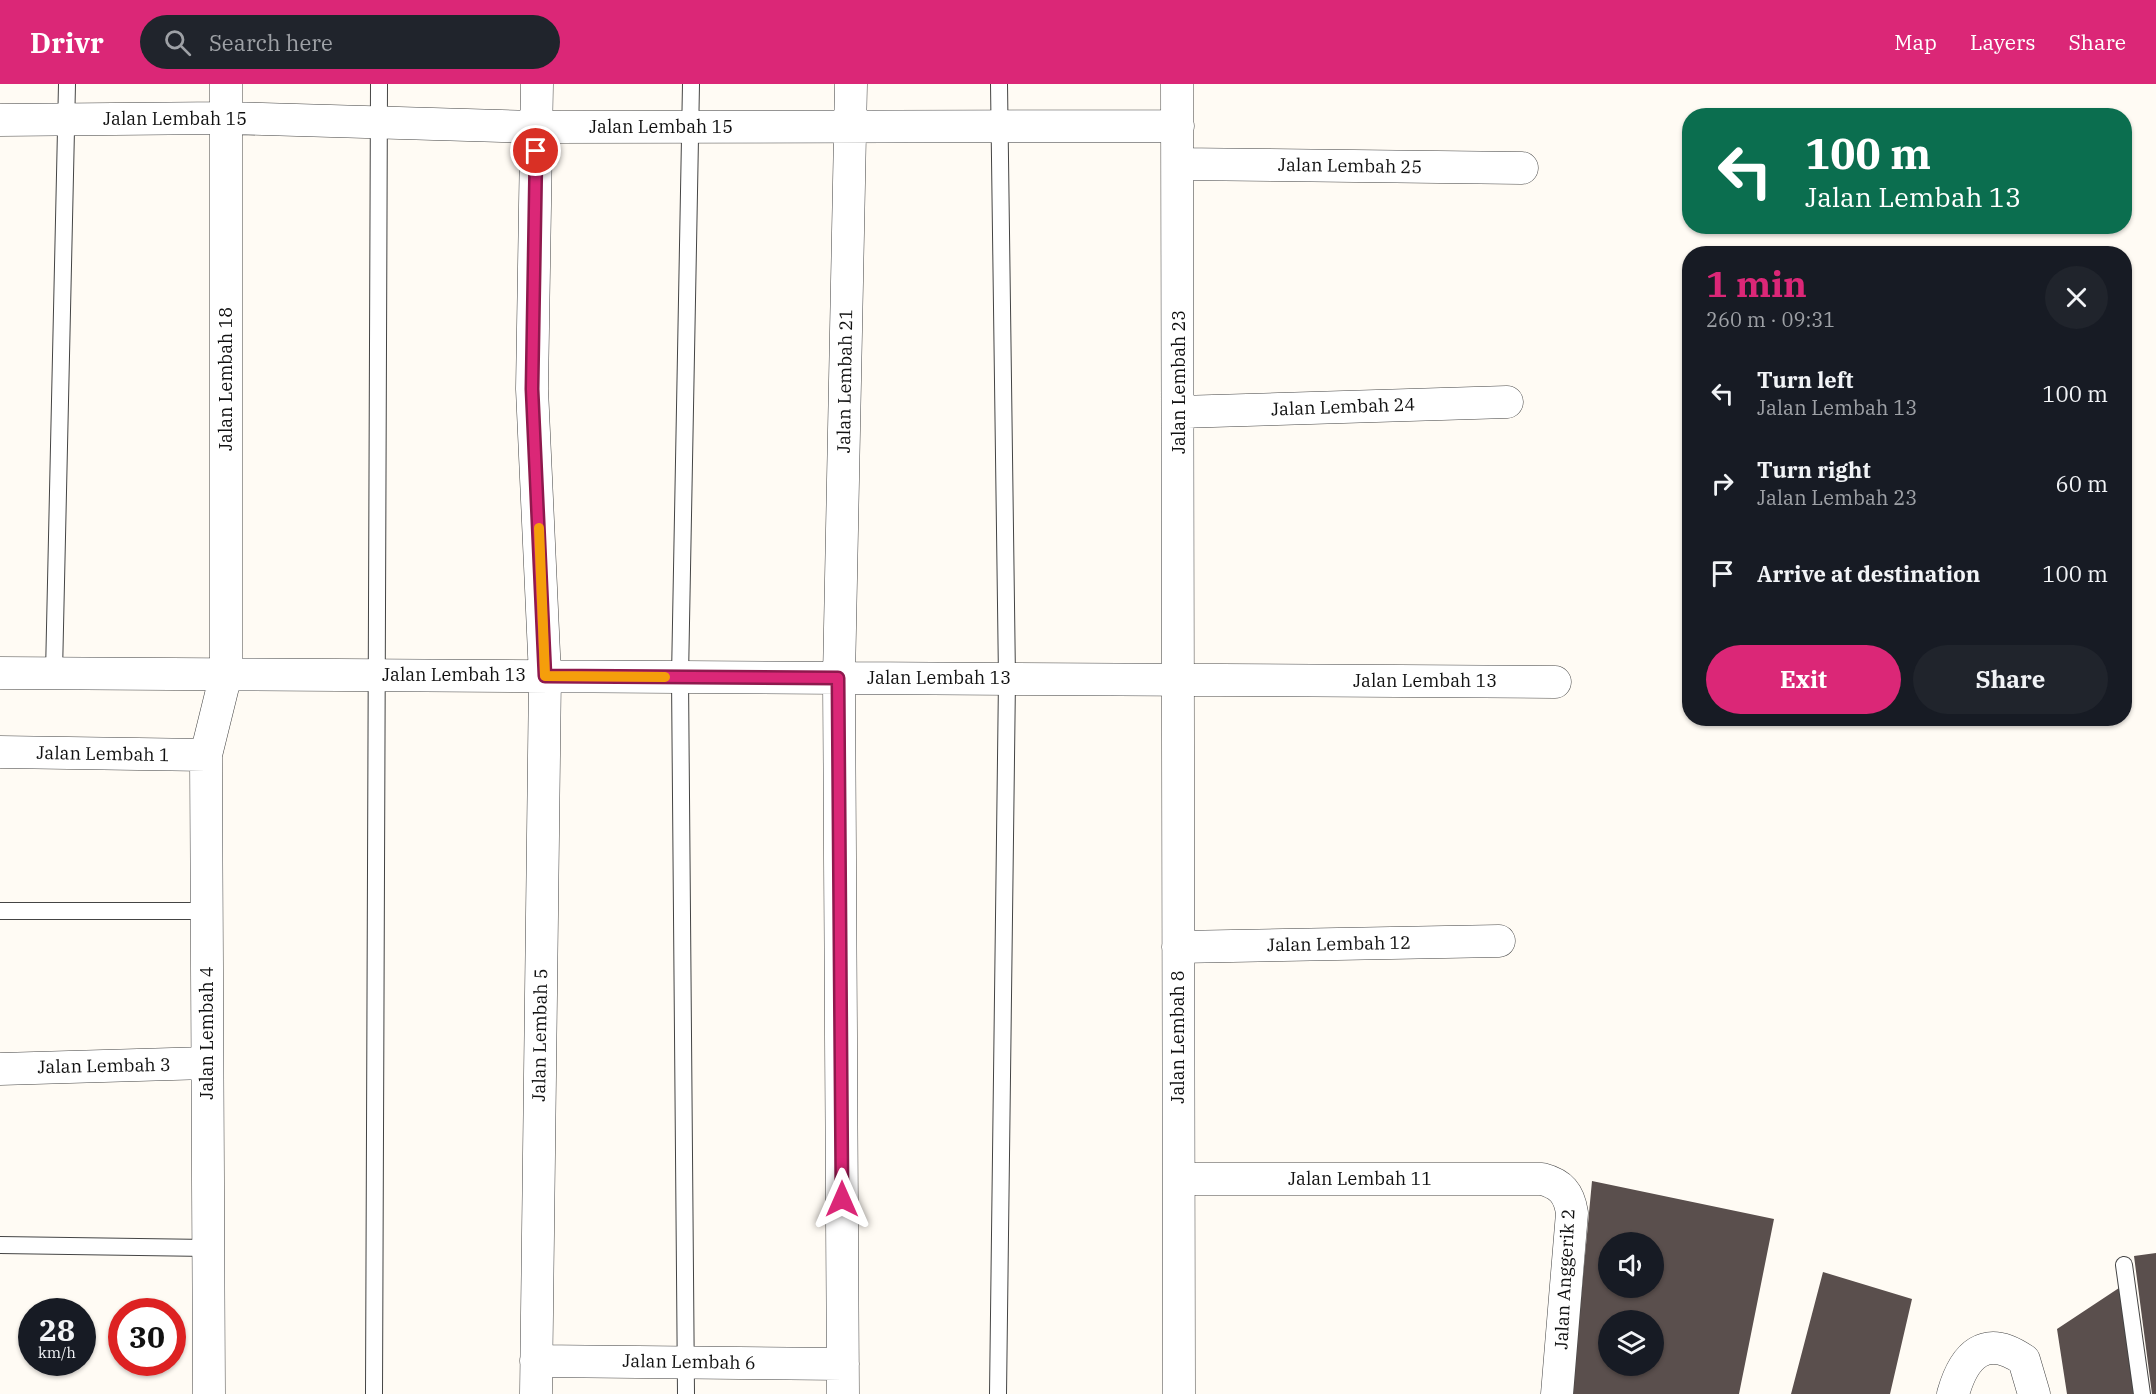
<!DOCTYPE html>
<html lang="en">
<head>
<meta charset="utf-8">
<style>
  :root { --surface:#171b24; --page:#20242c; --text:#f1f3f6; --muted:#9ea1a6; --accent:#db2777 }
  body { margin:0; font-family:"IBM Plex Serif",serif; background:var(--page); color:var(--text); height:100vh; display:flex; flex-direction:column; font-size:22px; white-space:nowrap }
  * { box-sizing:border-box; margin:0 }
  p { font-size:20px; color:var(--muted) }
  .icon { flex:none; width:33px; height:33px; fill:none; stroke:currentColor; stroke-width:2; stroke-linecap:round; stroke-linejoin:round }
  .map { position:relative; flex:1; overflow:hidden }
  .side { position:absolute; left:1682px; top:162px; width:450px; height:480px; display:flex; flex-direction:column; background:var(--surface); border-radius:24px; box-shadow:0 2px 4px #0004 }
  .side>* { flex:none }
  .guide { position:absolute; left:1682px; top:24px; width:450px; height:126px; border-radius:24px; box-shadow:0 2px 4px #0004; background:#0b6e4f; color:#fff; overflow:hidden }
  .tools { position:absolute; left:1598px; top:1148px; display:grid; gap:12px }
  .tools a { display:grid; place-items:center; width:66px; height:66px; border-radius:50%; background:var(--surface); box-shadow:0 2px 4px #0004; font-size:30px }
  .speed { position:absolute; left:18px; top:1214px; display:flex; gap:12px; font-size:30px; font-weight:700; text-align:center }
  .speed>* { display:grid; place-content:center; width:78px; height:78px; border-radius:50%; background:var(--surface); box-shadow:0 2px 4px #0004; line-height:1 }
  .speed small { font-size:15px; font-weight:400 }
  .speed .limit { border:9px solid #d22; background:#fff; color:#111 }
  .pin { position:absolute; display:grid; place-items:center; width:51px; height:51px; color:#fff; margin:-26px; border:3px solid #fff; border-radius:50%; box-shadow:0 2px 6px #0007 }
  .me { position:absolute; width:66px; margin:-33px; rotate:0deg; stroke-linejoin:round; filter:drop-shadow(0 0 4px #0008) }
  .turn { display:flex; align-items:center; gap:21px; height:126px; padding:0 24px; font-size:27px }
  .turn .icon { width:78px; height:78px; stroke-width:2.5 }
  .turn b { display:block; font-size:42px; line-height:51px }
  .round { display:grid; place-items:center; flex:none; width:63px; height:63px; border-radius:32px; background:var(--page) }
  .head { display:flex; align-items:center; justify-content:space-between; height:102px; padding:0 24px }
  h1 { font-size:36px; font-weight:800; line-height:45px; color:var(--accent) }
  .button { display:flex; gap:12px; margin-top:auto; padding:12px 24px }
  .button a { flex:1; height:69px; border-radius:36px; background:var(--accent); color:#fff; font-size:24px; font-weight:800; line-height:69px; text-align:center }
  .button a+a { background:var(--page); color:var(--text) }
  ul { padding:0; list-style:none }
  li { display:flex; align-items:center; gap:18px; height:90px; padding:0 24px }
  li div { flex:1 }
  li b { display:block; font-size:22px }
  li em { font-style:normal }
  header { display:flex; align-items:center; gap:36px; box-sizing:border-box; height:84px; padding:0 30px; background:var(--accent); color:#fff }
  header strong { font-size:28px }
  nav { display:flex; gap:33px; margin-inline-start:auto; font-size:21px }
  .search { width:420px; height:54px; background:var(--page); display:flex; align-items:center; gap:15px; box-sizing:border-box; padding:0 21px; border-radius:33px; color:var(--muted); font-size:22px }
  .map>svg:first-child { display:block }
  .building { fill:#5a4f4d; fill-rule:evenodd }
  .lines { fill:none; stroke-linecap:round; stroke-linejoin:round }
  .lane-casing { stroke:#444; stroke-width:18 }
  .street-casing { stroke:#444; stroke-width:33 }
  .lane { stroke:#fff; stroke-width:16 }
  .street { stroke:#fff; stroke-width:32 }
  .route-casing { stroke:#8e194d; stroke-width:15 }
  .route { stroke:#db2777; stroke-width:10 }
  .slow { stroke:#f59e0b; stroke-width:10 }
  .labels { text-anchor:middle; stroke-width:6; stroke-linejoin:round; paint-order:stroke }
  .street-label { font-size:18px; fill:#111; stroke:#fff }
</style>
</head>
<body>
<header>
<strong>Drivr</strong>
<div class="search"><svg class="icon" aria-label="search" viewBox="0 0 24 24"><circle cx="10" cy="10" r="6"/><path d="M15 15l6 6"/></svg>Search here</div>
<nav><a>Map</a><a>Layers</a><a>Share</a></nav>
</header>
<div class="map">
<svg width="2156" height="1310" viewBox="0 0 2156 1310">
  <rect width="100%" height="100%" fill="#fffbf4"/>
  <path class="building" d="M1592,1097l182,38 -35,175h-167zM1608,1158h45v45h-45zM1608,1236h45v45h-45z
    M2156,1169v141h-4l-18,-138z
    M1823,1188l89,27 -22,95h-99z
    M2122,1202l15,108h-70l-10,-65z"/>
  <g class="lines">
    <defs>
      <path id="lane" d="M54,589l13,-589
        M0,827h207
        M0,1161l208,3
        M2124,1181l18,129
        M374,1310l5,-1310
        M686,1310l-6,-717 11,-593
        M998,1310l9,-715 -8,-595"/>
      <path id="street" d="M1177,0l2,1310
        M0,36l226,-2 311,9 641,-1
        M1178,80l344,4
        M1179,328l328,-10
        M0,589l1555,9
        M0,668l206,3
        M1178,863l321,-6
        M0,985l207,-6
        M1179,1095h363c19,5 27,14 30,34l-15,181
        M536,1277l307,3
        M209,1310l-3,-639 20,-81v-590
        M536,1310l9,-718 -13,-287 5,-305
        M843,1310l-4,-716 12,-594
        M1953,1310c11,-39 32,-61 71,-34l10,34"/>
    </defs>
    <use href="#lane" class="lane-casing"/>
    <use href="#street" class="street-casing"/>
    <use href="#lane" class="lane"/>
    <use href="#street" class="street"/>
  </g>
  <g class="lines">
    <defs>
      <path id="route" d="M536,67l-4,238 13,287 293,2 4,521"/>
    </defs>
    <use href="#route" class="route-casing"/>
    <use href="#route" class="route"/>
    <path class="slow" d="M539,444l6,148 120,1"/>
  </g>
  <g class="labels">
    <g class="street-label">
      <text x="175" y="41">Jalan Lembah 15</text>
      <text x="661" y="49">Jalan Lembah 15</text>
      <text transform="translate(1350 82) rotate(1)" y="6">Jalan Lembah 25</text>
      <text transform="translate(226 295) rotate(-90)" y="6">Jalan Lembah 18</text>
      <text transform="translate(845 297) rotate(-89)" y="6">Jalan Lembah 21</text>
      <text transform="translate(1179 298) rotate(-90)" y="6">Jalan Lembah 23</text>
      <text transform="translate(1343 323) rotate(-2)" y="6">Jalan Lembah 24</text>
      <text x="454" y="597">Jalan Lembah 13</text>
      <text x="939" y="600">Jalan Lembah 13</text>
      <text x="1425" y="603">Jalan Lembah 13</text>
      <text transform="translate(103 670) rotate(1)" y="6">Jalan Lembah 1</text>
      <text transform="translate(1339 860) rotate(-1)" y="6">Jalan Lembah 12</text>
      <text transform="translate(207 949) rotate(-90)" y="6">Jalan Lembah 4</text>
      <text transform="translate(540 951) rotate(-89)" y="6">Jalan Lembah 5</text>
      <text transform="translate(1178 953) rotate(-90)" y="6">Jalan Lembah 8</text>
      <text transform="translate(104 982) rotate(-1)" y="6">Jalan Lembah 3</text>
      <text x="1360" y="1101">Jalan Lembah 11</text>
      <text transform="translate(1565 1195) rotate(-87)" y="6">Jalan Anggerik 2</text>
      <text transform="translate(689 1278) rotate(1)" y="6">Jalan Lembah 6</text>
    </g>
  </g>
</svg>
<div class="tools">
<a><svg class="icon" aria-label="sound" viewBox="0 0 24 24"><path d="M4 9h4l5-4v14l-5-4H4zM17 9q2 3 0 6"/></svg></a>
<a><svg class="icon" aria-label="layers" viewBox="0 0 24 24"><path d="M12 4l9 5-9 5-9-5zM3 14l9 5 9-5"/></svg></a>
</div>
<div class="speed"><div>28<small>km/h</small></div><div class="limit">30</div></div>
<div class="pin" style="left:536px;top:67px;background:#d93025"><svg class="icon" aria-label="arrive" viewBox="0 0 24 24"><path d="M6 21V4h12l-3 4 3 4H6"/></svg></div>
<svg class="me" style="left:842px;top:1115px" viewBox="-20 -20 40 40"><path d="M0-17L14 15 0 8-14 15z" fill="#db2777" stroke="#fff" stroke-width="4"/></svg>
<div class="guide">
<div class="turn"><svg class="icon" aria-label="left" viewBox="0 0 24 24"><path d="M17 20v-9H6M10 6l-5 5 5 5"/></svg><div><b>100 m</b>Jalan Lembah 13</div></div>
</div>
<section class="side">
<div class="head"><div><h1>1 min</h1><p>260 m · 09:31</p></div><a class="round"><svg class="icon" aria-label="close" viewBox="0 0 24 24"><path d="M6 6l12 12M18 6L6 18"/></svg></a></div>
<ul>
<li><svg class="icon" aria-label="left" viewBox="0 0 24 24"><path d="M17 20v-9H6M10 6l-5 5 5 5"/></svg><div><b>Turn left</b><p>Jalan Lembah 13</p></div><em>100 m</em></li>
<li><svg class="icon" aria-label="right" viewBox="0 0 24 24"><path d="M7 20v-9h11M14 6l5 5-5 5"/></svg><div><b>Turn right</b><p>Jalan Lembah 23</p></div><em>60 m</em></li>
<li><svg class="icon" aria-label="arrive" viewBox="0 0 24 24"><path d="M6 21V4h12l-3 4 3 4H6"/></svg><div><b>Arrive at destination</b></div><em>100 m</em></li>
</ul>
<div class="button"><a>Exit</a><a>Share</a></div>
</section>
</div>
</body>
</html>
